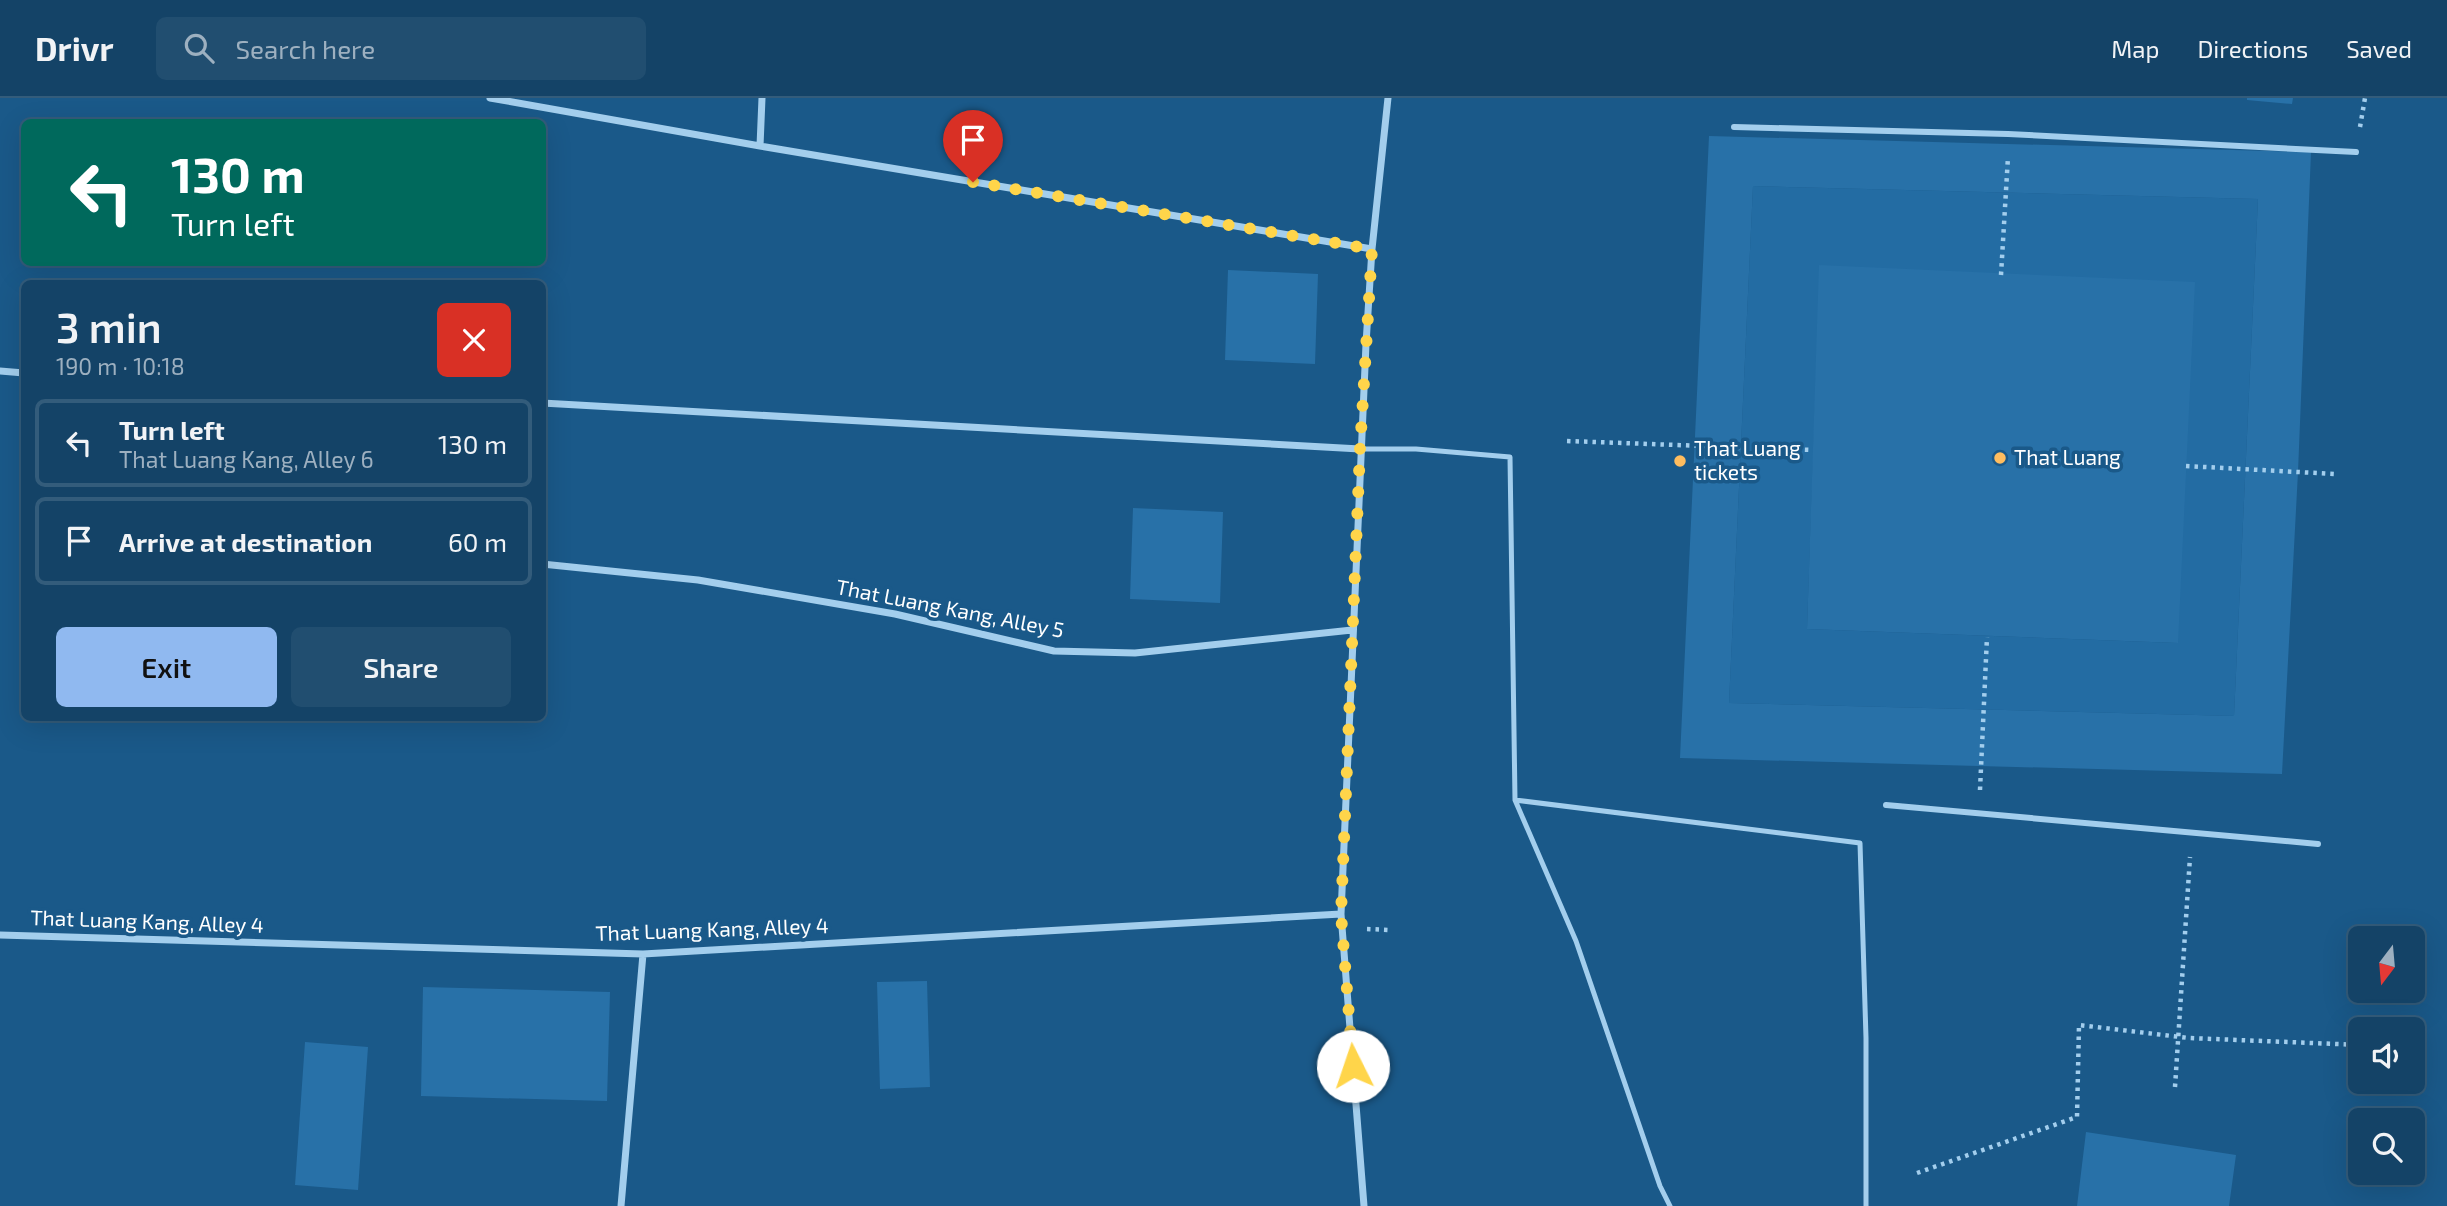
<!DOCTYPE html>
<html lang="en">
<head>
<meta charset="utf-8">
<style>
  :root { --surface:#144367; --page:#214e70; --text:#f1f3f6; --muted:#9db0c0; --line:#335c7b; --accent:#90b9f0 }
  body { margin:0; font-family:"Exo 2",sans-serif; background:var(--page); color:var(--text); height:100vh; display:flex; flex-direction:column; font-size:26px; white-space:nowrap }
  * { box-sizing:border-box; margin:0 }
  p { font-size:23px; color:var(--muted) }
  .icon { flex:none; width:38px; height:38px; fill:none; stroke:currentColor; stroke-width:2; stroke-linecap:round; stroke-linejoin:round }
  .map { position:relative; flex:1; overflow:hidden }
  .details { position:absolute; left:21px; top:182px; width:525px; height:441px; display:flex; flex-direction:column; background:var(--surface); border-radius:10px; box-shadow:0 7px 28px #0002,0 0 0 2px var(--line) }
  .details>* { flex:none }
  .hud { position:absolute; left:21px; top:21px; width:525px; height:147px; border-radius:10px; box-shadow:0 7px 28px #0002,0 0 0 2px var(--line); background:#00695c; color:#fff; overflow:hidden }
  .needle { width:46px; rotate:196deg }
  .buttons { position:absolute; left:2348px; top:828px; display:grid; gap:14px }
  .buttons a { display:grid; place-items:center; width:77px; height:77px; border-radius:10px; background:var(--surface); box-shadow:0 7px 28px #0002,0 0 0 2px var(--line); font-size:35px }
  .pin { position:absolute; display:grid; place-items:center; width:60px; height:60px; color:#fff; margin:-72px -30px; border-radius:50% 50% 50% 0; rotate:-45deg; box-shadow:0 0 7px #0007 }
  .pin .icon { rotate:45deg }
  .me { position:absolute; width:77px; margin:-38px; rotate:356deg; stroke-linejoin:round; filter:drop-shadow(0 0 5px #0008) }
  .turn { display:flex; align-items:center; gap:24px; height:147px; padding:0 35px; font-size:32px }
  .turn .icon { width:91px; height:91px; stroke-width:2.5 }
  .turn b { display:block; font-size:49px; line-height:60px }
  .round { display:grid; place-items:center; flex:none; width:74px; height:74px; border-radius:10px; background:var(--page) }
  .headline { display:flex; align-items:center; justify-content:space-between; height:119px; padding:0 35px }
  h1 { font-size:42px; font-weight:600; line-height:52px }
  .primary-button { display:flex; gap:14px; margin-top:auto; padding:14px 35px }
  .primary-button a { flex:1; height:80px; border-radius:10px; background:var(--accent); color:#111; font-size:28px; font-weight:600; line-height:80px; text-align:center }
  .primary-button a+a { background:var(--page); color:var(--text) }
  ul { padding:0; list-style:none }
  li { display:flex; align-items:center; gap:21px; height:88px; margin:0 14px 10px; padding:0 21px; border:4px solid var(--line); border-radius:10px }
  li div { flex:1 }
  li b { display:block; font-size:26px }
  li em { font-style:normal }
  header { display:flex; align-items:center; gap:42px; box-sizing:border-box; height:98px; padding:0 35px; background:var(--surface); border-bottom:2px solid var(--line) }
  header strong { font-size:33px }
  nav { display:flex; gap:38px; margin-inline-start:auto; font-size:24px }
  .search { width:490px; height:63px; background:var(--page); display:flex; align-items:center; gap:18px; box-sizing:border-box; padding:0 24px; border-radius:10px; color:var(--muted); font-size:26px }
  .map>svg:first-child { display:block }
  .green { fill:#236ca3; fill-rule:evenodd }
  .building { fill:#2871a8; fill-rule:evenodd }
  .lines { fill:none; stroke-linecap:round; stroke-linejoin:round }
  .path { stroke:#a3ceed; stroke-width:4.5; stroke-dasharray:3.5 5; stroke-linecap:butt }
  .service { stroke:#a3ceed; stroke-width:5 }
  .pedestrian { stroke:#a3ceed; stroke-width:6 }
  .minor { stroke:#a3ceed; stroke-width:7 }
  .route { stroke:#ffd54a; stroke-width:12; stroke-dasharray:0 21.6 }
  .poi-dot { fill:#ffbd5f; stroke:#1a5989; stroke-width:2.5 }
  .labels { text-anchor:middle; stroke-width:7; stroke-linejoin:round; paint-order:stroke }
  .poi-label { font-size:21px; fill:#fff; stroke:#1a5989; text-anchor:start }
  .street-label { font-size:21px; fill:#fff; stroke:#1a5989 }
</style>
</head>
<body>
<header>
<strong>Drivr</strong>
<div class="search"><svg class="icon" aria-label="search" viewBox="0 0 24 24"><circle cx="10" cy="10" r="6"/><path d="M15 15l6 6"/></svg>Search here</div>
<nav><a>Map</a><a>Directions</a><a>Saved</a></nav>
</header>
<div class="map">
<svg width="2447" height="1108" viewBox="0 0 2447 1108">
  <rect width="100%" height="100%" fill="#1a5989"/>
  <path class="green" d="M1753,88l505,13 -24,517 -505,-13zM1820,167l358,378 -371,-14z"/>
  <path class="building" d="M2247,0h46l-1,6 -45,-4z
    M1709,38l602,16 -13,320 -16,302 -602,-16zM1753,88l505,13 -24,517 -505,-13z
    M1819,167l376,17 -17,361 -371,-14z
    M1228,172l90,4 -3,90 -90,-4z
    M1133,410l90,4 -3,91 -90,-4z
    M927,883l3,106 -50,2 -3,-107z
    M423,889l187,5 -3,109 -186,-5z
    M305,944l63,5 -10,143 -63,-5z
    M2086,1034l150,23 -7,51h-152z"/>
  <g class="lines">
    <path class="path" d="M2360,29l5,-29
      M2001,177l7,-118
      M1567,343l246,9
      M2186,368l149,8
      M1980,692l7,-153
      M1367,831l23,1
      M2413,950h10
      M2175,989l15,-230
      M1917,1075l160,-56 2,-92 110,13 172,7"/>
    <path class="service" d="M1360,351h56l94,8 5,343 61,141 84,245 10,20
      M1515,702l345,43 6,195v168"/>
    <path class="pedestrian" d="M1734,29l274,7 348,18
      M1886,707l432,39"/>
    <path class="minor" d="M490,0l270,48 612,103
      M760,48l2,-48
      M0,273l24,2
      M542,305l818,46
      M542,466l156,16 197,34 159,37 81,2 217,-23
      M0,837l643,19 698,-40
      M621,1108l22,-252
      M1364,1108l-23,-292 25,-570 6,-95 16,-151"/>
  </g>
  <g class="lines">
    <path class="route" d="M973,84l399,67 -12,200 -19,465 12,152"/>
  </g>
  <g class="poi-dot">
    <circle cx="2000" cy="360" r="7"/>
    <circle cx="1680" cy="363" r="7"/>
  </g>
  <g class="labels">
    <g class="poi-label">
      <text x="1694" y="358">That Luang<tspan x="1694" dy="24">tickets</tspan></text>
      <text x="2014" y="367">That Luang</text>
    </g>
    <g class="street-label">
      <text transform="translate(950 511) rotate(11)" y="7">That Luang Kang, Alley 5</text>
      <text transform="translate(147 824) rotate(2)" y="7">That Luang Kang, Alley 4</text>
      <text transform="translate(712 832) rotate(-2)" y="7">That Luang Kang, Alley 4</text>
    </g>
  </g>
</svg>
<div class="buttons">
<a><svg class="needle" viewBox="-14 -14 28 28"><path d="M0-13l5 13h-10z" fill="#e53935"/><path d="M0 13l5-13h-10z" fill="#9db0c0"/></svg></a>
<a><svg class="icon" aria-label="sound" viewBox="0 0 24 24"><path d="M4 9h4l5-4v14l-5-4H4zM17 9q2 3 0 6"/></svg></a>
<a><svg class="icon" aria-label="search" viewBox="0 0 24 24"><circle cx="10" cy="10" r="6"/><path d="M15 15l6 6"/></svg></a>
</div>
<div class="pin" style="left:973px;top:84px;background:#d93025"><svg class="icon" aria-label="arrive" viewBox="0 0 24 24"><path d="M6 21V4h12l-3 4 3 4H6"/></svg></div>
<svg class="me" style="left:1353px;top:968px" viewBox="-20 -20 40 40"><circle r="19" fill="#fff"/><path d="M0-13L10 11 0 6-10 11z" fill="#ffd54a"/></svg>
<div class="hud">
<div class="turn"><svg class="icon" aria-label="left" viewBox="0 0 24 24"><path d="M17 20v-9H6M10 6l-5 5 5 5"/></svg><div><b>130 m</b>Turn left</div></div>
</div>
<section class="details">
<div class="headline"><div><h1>3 min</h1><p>190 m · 10:18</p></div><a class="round" style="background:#d93025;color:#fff"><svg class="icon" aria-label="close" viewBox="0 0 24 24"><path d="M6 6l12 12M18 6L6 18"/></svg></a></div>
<ul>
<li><svg class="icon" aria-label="left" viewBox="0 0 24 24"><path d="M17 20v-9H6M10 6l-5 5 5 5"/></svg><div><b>Turn left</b><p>That Luang Kang, Alley 6</p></div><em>130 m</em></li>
<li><svg class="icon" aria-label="arrive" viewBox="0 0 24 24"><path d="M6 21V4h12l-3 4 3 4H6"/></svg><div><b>Arrive at destination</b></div><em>60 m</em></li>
</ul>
<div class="primary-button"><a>Exit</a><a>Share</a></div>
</section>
</div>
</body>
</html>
